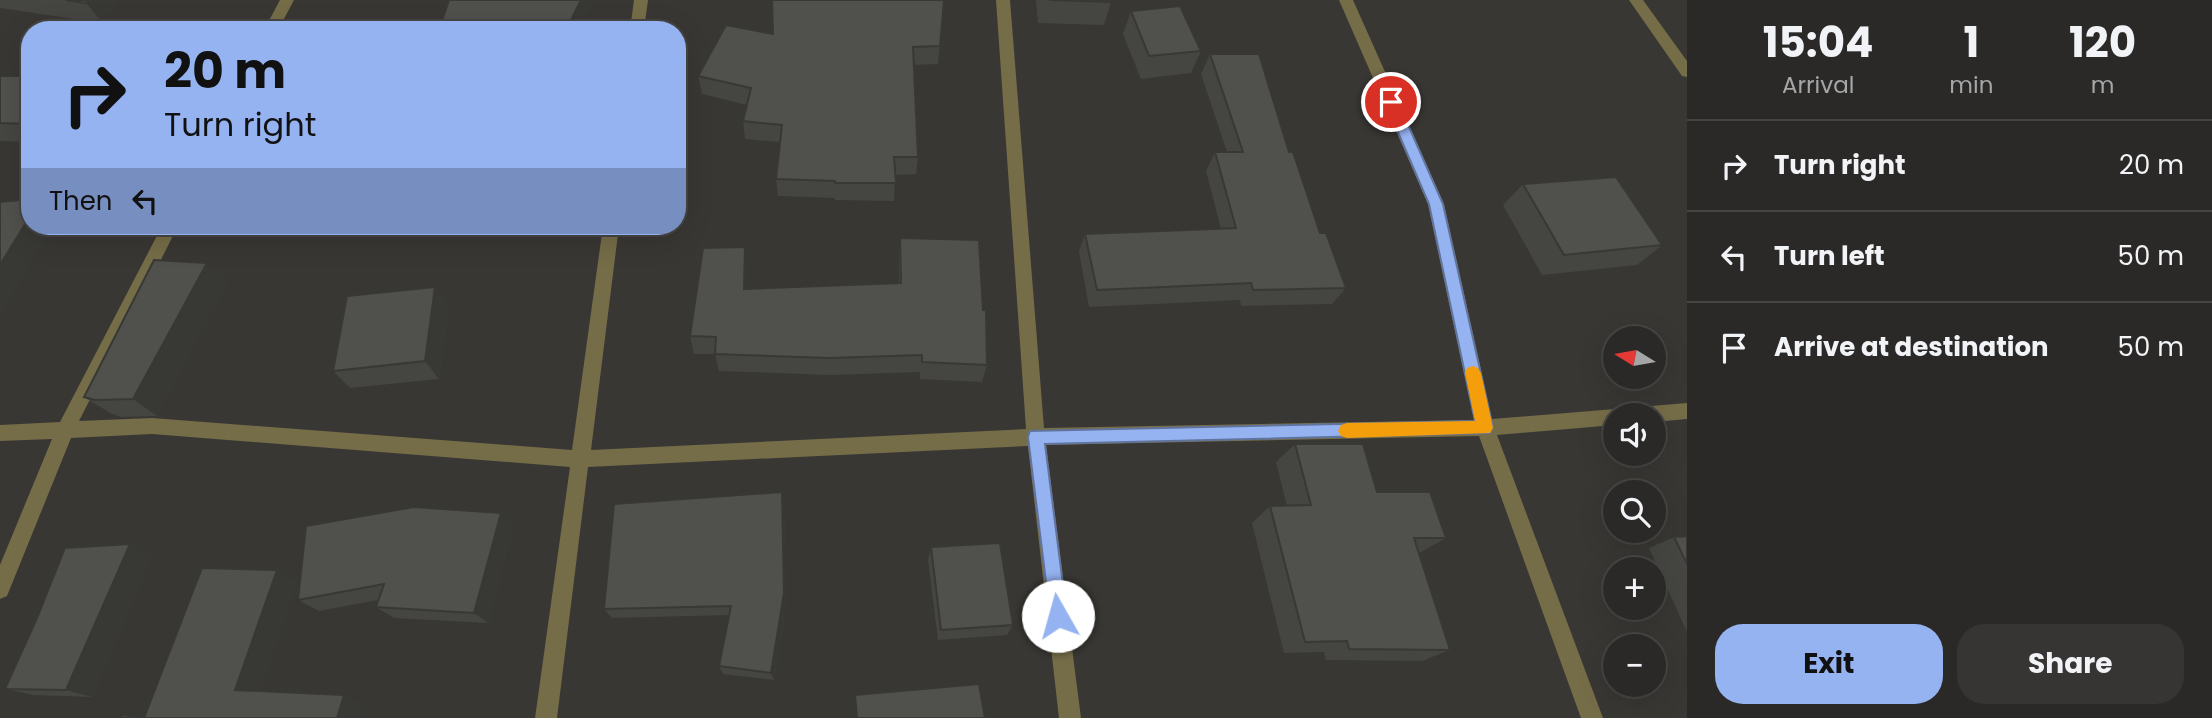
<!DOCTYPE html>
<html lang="en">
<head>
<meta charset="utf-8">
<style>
  :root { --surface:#2a2927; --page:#363533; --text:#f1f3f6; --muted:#a5a6a7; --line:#464544; --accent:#95b2f1 }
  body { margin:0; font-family:Poppins,sans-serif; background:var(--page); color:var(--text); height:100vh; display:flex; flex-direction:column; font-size:26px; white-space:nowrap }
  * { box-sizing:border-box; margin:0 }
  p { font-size:23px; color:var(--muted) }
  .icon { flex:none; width:38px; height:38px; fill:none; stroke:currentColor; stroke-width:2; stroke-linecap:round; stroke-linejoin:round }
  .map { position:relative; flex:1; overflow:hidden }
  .panel { display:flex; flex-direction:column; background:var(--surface); width:525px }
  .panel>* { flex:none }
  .banner { position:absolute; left:21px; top:21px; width:665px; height:214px; border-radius:28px; box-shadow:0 7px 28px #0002,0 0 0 2px var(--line); background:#95b2f1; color:#111; overflow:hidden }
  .needle { width:46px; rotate:281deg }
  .buttons { position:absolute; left:1603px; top:326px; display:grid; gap:14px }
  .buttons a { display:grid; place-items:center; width:63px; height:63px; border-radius:50%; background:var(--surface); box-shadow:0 7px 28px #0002,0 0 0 2px var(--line); font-size:35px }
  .pin { position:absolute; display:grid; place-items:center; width:60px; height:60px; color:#fff; margin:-30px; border:4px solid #fff; border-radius:50%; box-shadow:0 2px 7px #0007 }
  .me { position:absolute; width:77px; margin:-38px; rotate:353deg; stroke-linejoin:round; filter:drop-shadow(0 0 5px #0008) }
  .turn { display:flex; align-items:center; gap:24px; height:147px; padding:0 28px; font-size:32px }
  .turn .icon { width:91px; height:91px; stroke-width:2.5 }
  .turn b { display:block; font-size:49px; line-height:60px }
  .then { display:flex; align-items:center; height:66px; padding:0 28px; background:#0003; gap:14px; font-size:26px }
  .eta { display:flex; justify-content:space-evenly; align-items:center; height:119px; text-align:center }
  .eta b { font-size:42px; font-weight:700; line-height:49px }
  .action { display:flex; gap:14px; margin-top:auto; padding:14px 28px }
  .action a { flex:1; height:80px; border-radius:28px; background:var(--accent); color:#111; font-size:28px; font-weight:700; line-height:80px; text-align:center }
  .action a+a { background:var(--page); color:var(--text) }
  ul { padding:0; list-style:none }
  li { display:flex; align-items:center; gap:21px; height:91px; padding:0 28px; border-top:2px solid var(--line) }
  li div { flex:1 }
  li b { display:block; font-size:26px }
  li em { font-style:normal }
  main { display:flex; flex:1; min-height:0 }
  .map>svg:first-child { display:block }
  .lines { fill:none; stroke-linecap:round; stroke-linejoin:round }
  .street { fill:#756c48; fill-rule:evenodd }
  .wall { fill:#454541 }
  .shaded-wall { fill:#383835 }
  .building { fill:#50504c; stroke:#383835; stroke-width:2 }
  .route { fill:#95b2f1; stroke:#61749d; stroke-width:2 }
  .slow { fill:#f59e0b }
</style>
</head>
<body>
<main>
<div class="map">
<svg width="1687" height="718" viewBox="0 0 1687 718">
  <rect width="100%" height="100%" fill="#383734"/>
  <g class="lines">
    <path class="street" d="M280,0h14l-16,30h-14z
      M634,0h14l-4,30h-14z
      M996,0h14l34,428 430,-8 -46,-216 -89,-204h14l91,204 48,215 123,-10 8,6h-8v10l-118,10 106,283h-22l-102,-282 -433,9 35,273h-22l-31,-272 -440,21 -31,251h-22l35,-251 -418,-33 -81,4 -64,158 -7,3v-34l52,-126 -52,2v-16l60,-3 102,-196h16l-99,195 73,-3 420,32 31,-224h16l-28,224 435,-21z
      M1629,0h14l44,61v16l-5,-1z
      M1687,403v16l-33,3v-7h-24l3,-6 6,-2z"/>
  </g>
  <path class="wall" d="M0,0h118l-15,23 -103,-15z
    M944,0l-6,64 -24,1 4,92 -2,17 -21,1 -1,26 -59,-1v-2l-57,-2 -2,-17 4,-37 -35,-3 -2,-18 4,-16 -45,-11 -4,-18 75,-42z
    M1036,0h74l1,2 -7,23 -66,-2z
    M1131,11l70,40 -10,22 -50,6 -18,-45z
    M1210,54l79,98 31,81 26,55 -14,16 -91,2 -1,-6 -151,7 -10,-55 6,-18 136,-5 -15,-58 9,-19h12l-26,-78z
    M0,76h30v66l-30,-1z
    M1523,184l139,61 -25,20 -95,10 -39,-70z
    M900,238l87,127 -5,17 -62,-3v-7l-90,3 -111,-4 -4,-17h-21l-4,-18 58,-70 -1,22 152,-5v-26z
    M207,263l20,20 -70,133 -36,1 -11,-4 -26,-16z
    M435,287l13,19 -9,73 -89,9 -17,-17z
    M1295,444l82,48 69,46 -27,15 31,97 -28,11 -96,-1 -2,-8 -40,1 -32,-130 18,-17h17l-11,-44z
    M782,492l2,13 2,98 -12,77 -51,-6 -4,-8 10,-51 -117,3 -8,-9z
    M513,526l-25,97 -94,-5 -18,-11 2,-7 -59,11 -21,-11z
    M1687,536v96l-38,-84 25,-11z
    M931,547l82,78 -6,10 -69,5 -10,-80z
    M152,555l-60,142 -59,-2 -28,-6z"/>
  <path class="shaded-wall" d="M88,0h30l-15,23 -17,-20z
    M581,0h9l2,7 -11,23h-15z
    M30,216v10h23l-53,91v-52z
    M745,247l3,19 -1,41 -3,-18z
    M207,263l20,20 -70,133 -24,-17z
    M435,287l13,19 -9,73 -14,-18z
    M782,492l2,13 2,98 -12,77 -3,-7z
    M501,513l12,13 -25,97 -14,-10z
    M130,544l22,11 -60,142 -26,-7z
    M277,570l21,12 -39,116 -24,-8z
    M344,695l20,8 -4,15h-23z"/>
  <path class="building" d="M66,0h22l-2,3z
    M449,0h132l-15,30h-127z
    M772,0h172l-4,46 -27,1 5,110h-24l2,26h-61v-2l-59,-2 6,-54 -39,-4 8,-33 -53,-12 28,-51 47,9z
    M1049,0h61l1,2z
    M1180,6l21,45 -52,5 -18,-45z
    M1210,54h49l30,98h4l27,81h6l20,55 -93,2 -2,-7 -154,7 -12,-56 151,-6 -21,-76h28z
    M0,76h30v48l-30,-1z
    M1616,177l46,68 -98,10 -41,-71z
    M30,199v17l-30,49v-63z
    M900,238l79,2 4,70h3l1,55 -65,-3v-7l-93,3 -114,-4 1,-17 -26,-1 13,-88 42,-1 -1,42 157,-6z
    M154,260l53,3 -74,136 -38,1 -11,-3z
    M435,287l-10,74 -92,10 14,-75z
    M1295,444h68l14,48h53l16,46h-32l36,112 -101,-1 -2,-8 -42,1 -35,-136 41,-1z
    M782,492l2,101 -13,80 -52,-7 12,-60 -127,3 10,-105z
    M414,507l87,6 -27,100 -98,-6 8,-23 -86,16 8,-74z
    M1687,536v28l-13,-27z
    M1000,543l13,82 -72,5 -10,-83z
    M130,544l-64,146 -61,-1 32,-71 28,-70z
    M202,568l75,2 -42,120 109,5 -7,23h-216l1,-3 22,3z
    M979,684l6,34h-128l-2,-23z"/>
  <path class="route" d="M1391,97l7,5 45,102 50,224 -3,5 -445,11 22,172 -3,6 -6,3 -7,-3 -23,-185 2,-6 445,-10 -46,-217 -44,-102z"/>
  <path class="slow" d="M1473,366l5,2 3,5 12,55 -3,5 -143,5 -6,-2 -3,-5 3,-6 6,-2 128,-2 -10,-48 2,-5z"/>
</svg>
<div class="buttons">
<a><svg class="needle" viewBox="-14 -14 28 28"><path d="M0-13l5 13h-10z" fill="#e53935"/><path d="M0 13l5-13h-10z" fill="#a5a6a7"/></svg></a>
<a><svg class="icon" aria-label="sound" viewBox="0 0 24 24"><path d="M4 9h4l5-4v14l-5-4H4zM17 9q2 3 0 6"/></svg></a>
<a><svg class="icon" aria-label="search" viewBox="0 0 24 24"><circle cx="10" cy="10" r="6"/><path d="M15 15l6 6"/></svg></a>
<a>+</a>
<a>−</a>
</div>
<div class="pin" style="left:1391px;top:102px;background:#d93025"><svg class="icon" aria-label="arrive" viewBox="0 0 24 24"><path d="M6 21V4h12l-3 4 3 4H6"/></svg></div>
<svg class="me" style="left:1058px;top:616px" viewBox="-20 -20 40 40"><circle r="19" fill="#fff"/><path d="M0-13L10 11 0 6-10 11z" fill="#95b2f1"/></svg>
<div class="banner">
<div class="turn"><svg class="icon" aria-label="right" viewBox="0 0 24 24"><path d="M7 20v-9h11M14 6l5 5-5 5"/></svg><div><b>20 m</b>Turn right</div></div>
<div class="then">Then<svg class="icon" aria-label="left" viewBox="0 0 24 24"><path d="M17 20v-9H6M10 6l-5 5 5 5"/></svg></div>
</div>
</div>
<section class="panel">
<div class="eta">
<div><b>15:04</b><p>Arrival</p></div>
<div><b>1</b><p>min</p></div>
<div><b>120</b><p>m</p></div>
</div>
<ul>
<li><svg class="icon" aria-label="right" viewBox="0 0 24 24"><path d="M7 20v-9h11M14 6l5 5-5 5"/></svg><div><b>Turn right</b></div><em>20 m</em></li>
<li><svg class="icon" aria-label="left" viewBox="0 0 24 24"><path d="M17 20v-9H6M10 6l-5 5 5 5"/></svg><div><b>Turn left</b></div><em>50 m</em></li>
<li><svg class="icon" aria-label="arrive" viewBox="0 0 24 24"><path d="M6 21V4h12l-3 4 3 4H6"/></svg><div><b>Arrive at destination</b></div><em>50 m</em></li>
</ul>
<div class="action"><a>Exit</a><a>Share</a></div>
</section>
</main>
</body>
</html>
